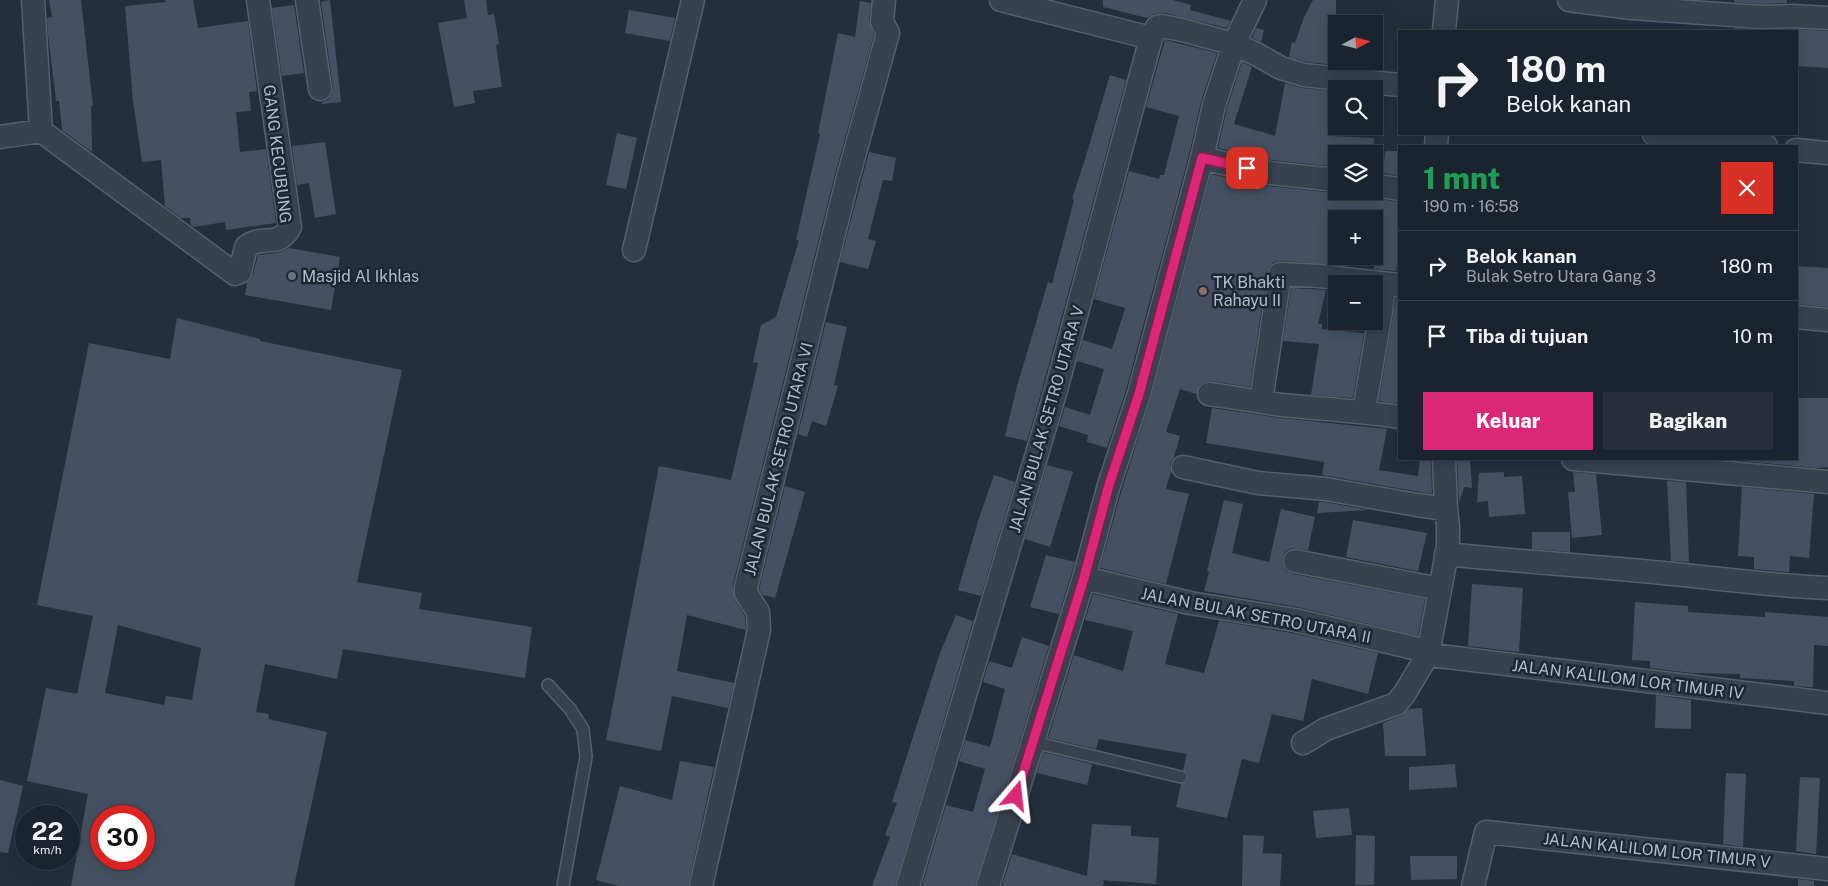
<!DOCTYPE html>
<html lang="id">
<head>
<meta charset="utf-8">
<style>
  :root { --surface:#1b232e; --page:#282f3a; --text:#f1f3f6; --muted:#a0a4aa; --line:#39404a; --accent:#db2777 }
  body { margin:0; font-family:"Public Sans",sans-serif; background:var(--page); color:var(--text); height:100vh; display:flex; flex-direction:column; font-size:19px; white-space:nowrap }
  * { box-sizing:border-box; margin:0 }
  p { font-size:16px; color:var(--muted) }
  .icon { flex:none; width:28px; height:28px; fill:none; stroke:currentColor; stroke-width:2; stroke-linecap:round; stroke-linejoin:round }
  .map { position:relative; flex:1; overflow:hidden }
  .panel { position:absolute; left:1398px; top:145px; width:400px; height:315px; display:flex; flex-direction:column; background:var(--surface); border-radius:0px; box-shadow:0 2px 12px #0003,0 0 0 1px var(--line) }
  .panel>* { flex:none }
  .top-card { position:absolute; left:1398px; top:30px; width:400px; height:105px; border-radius:0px; box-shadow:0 2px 12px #0003,0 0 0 1px var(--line); background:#1b232e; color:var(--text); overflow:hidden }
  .needle { width:32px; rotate:83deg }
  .buttons { position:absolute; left:1328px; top:15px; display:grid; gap:10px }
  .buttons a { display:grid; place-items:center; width:55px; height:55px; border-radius:0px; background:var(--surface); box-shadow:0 2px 12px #0003,0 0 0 1px var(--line); font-size:25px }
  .speed { position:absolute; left:15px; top:805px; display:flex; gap:10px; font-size:25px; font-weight:700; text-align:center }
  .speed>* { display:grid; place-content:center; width:65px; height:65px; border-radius:50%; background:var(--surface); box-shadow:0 2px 12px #0003,0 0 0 1px var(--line); line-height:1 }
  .speed small { font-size:12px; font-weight:400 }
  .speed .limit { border:8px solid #d22; background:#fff; color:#111 }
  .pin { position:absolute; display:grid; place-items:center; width:42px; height:42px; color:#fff; margin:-21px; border-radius:10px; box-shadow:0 2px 8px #0006 }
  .me { position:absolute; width:55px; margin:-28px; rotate:17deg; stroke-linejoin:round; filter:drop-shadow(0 0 4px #0008) }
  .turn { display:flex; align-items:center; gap:18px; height:105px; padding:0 25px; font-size:22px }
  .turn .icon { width:65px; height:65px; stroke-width:2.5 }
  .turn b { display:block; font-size:35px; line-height:42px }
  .round { display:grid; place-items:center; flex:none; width:52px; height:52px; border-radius:0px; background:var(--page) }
  .summary { display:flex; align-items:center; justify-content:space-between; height:85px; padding:0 25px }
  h1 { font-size:30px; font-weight:800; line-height:38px; color:#1e9e55 }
  .primary-button { display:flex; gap:10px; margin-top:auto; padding:10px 25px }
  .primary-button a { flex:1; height:58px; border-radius:0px; background:var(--accent); color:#fff; font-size:20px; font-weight:800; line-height:58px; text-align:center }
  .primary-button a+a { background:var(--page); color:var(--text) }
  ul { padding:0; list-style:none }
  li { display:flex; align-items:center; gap:15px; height:70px; padding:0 25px; border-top:1px solid var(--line) }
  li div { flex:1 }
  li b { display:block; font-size:19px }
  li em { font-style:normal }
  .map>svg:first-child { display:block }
  .building { fill:#455162; fill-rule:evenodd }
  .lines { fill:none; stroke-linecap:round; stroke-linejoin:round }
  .lane-casing { stroke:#565f6c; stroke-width:14 }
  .street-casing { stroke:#565f6c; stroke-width:25 }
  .lane { stroke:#38414e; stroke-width:11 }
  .street { stroke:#38414e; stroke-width:22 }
  .route-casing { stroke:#8e194d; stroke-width:12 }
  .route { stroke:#db2777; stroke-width:9 }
  .worship-dot { fill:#6b7280; stroke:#1d2633; stroke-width:2 }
  .education-dot { fill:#8d6e63; stroke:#1d2633; stroke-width:2 }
  .labels { text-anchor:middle; stroke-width:5; stroke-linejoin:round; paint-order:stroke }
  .street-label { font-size:16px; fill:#b4bcc9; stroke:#1d2633 }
  .poi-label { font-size:16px; fill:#b4bcc9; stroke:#1d2633; text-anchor:start }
</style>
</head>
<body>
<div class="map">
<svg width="1828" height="886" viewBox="0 0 1828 886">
  <rect width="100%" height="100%" fill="#242f3e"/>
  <path class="building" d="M49,0h32l12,106h-2l1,46 -30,-22 -3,-29h-3l-8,-67 -1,-16 5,-1z
    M165,0h28l5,28 50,-7 9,70 -8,1 2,19 -15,1 4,40 26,-3 10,74 -50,7 -1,-8 -32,5 -2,-2 -1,-7h-9l-16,-12 -4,-46 -19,2 -9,-61 -8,-95 41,-4z
    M330,0l11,102 -19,2v-2l6,-2 4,-6 1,-6 -12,-86z
    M464,0h22l2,15 6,-1 5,30 -3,1 6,42 -29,4 2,12 -21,4 -16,-84 29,-5z
    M1103,0h70l18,5 -1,5 41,11 -4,7 -62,-15 -11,1 -7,4 -44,-11z
    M1313,0h23v65l-29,-3 -18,-5 3,-15 3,1 9,-26z
    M1734,0h53v3l-25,1 -28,-2z
    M860,1l11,2 -2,18 5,14 -40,143 -101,406 2,16 10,16 1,14 -59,-15 -10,56 57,12 -6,25 -56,-12 -11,55 -55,-11 53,-274 72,14 27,-117 -5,-1 8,-37 15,-8 23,-77h-3l24,-106 -2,-1 20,-100 17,4z
    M294,5l10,68 -22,3 -10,-68z
    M629,10l46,8 -5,23 -45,-8z
    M1256,28l8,2 -3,12 -9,-4z
    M1734,28l28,2 25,-1v2h-53z
    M1796,29l32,2v37l-32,-2z
    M1165,40l52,13 -16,49 -12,53 -63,235 -19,58 -20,-6 1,-7 -29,-9 6,-19 25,8 14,-46 -27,-8 6,-21 29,9 12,-37 1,-4 -31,-9 35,-128 30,8 1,-4h4l15,-59 -33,-9z
    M1242,62l10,5 -18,57 41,12 10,-53 17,5 32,3 -2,45 42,2 -1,16h-37v13l-73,-8 -45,-11 9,-40z
    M1110,75l16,5 -83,306 -16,55 -22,-5 12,-50 31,-104 4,2 22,-84 -2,-1 14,-43z
    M617,133l20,5 -11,51 -20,-4z
    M325,142l11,72 -21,4 -6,-35 -12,2 -5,-39z
    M1385,151h14v25l-16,-3z
    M869,152l27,6 -4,23 -9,-1 -15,59 8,2 -8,28 -28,-7z
    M1211,174l48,11 76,8 7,-2h21l3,4 6,3 27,4v45l-3,24 -22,-2v-50h-38v46l-55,-4 -7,1 -5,5 -2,5 -17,115 -40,-6 -6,1 -5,4 -3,8 -16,-5 -14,43 14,4 -6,21 -4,7 1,7 -5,18 23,5 -23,90 -66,-16 22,-79 29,-91z
    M289,248l51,9 -9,53 -86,-15 2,-12 6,-8 5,-20 19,-2z
    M1796,266l32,2v39l-32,-3z
    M1291,288l35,2 -8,34h4v5l42,4 -11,65 -42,-3 8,-51 -36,-3z
    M1396,298h3v106l-20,-3z
    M177,318l83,21v2l142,29 -45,212 65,11 -3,16 113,18 -7,51 -182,-29 -6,30 -72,-15 -9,48 13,2 -1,5 59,13 -33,154h-223l17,-92 -61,-13 19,-93 31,6 16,-78 -56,-11 52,-262 81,16zM118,625l83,23 -9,52 -26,-4 -2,9 -59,-12zM101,816h43v43h-43z
    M826,322l21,5 -13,58 4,1 -12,40 -14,-5 -5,16 -9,-3z
    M1796,398h32v69l-12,1 -73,-7 1,-2h52z
    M1212,408l68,10 107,11 -8,41 39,6 2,-17h11l1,35 -110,-19 2,-13 -118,-19z
    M1457,459h13l2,29 -8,-1 -5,16z
    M1047,465l26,7 -23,75 -25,-8z
    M1504,472v5l18,-1 3,38 -36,3 -1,-16 -11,1 2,-29z
    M1573,472l23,2 6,61 -30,3 -4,-46h7z
    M994,475l21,7 -34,114 -23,-6 21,-72z
    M1667,481l19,1 3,80 -18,-1z
    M785,486l20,6 -30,106 -12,-3 -4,-6z
    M1742,487l72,7 -5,64 -19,-2 -1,16 -35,-3v-12l-16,-1z
    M1224,500l19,4 -11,49 37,9 12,-53 34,8 -7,33 -17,-2 -6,4 -3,7 1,7 3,5 7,3 132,25 -7,37 -120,-29 -94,-16 5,-19 -2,-1z
    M1319,502h5l45,8 -52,3z
    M1353,520l74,13 -9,38 -72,-14z
    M1532,532h38v20l-38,-3z
    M1046,555l29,7 -16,52 -29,-7z
    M1472,584l51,4 -4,64 -51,-6z
    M1093,594l85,20 -13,50 39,9 15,-52 73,12 86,20 -10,41 -56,-15 -9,42 -31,-7 -13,49 -17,-4 -15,59 -51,-11 5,-23 5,-2 2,-4v-4l-5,-4 4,-16 -88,-15 -3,10 -48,-11 26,-83 49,16 10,-40 -48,-11z
    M1635,602l53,4v6l77,5v-5l63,5v29l-14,-1 -1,42 -19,-1v-5l-54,-3v-4l-48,-1 -42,-5v-7l-18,-1z
    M956,615l17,6 -78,265h-23l18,-49 -5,-2 12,-32 -5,-1 48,-149z
    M1022,637l27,9 -74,240h-53l24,-81 27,7 12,-43 -26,-8 6,-21 25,7 15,-58 -22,-7 6,-21 23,7z
    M1656,695l35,5v29l-36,-1z
    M1422,708l4,48h-41l-2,-33 18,-7 8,-7z
    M1043,752l49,12 -5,21 -50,-12z
    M680,761l34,6 -26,119h-69l-23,-6 24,-94 52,14z
    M1455,764l2,23 -48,3v-23z
    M1726,773l20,1 -3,73 -20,-3z
    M1800,777l20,1 -4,76 -20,-3z
    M0,780l23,6 -15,67 -8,-1z
    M1349,808l3,27 -36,3 -3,-27z
    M1092,824l39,2v10l28,2 -3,46 -55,-4 3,1 -1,5h-101l10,-32 75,22z
    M1243,835l21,1 -1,17 19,1 -2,32h-38z
    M1356,835l19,1 -1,49h-19z
    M1410,856h47v23l-46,1z
    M1798,879l16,2v5h-16z"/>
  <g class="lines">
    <defs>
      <path id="lane" d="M548,685l22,24 13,20 3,28 -23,129
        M1033,742l148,35"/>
      <path id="street" d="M33,0l8,131
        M307,0l13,89
        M1001,0l150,38
        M1569,0l63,8 130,9 31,-1 35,2
        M1444,31l3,-31
        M1654,134l112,12
        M0,137l41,-6 194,143 5,-2 6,-25c15,-13 33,2 44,-20l-32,-227
        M1436,146l1,-12
        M1796,150l32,3
        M1202,158l59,14 75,8
        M1374,185l25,4
        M634,250l59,-250
        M1796,317l32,3
        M1209,394c24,3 49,8 73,11 39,4 78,6 117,12
        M1261,401l19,-127 39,2 80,9
        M1364,411l17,-100 3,-27
        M1573,459l255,23
        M1183,467l75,16 68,6 91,16 29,4
        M1446,554c76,8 151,12 227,20 52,5 103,12 155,14
        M1295,561l145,28
        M1084,578l106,25 105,17 123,29 13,6 397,48
        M1303,743l23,-14 70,-25 9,-11 23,-39 20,-107v-21l-2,-17 -2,-50
        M701,886l58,-256 -1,-18 -12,-19v-6l101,-406 41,-148 -6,-11 2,-22
        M908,886l148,-496 95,-352 6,-11 5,-1 20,4 52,14 22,10 25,14 23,7 95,10
        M988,886l96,-308 25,-93 30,-91 63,-236 12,-53 20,-61 21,-44
        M1473,886l13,-54 342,37"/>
    </defs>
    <use href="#lane" class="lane-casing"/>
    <use href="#street" class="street-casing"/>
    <use href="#lane" class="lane"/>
    <use href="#street" class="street"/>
  </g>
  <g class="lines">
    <defs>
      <path id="route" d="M1016,796l68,-218 25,-93 30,-91 63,-236 45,10"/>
    </defs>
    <use href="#route" class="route-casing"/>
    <use href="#route" class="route"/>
  </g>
  <circle class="worship-dot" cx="292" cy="276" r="5"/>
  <circle class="education-dot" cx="1203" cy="291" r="5"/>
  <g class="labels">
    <g class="street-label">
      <text transform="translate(278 154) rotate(83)" y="6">GANG KECUBUNG</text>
      <text transform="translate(1046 419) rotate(-74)" y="6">JALAN BULAK SETRO UTARA V</text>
      <text transform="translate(778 459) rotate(-76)" y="6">JALAN BULAK SETRO UTARA VI</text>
      <text transform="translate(1256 615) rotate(11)" y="6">JALAN BULAK SETRO UTARA II</text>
      <text transform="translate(1628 679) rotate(7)" y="6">JALAN KALILOM LOR TIMUR IV</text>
      <text transform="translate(1657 850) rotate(6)" y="6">JALAN KALILOM LOR TIMUR V</text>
    </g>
    <g class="poi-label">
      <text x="302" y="282">Masjid Al Ikhlas</text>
      <text x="1213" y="288">TK Bhakti<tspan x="1213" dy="18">Rahayu II</tspan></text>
    </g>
  </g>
</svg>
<div class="buttons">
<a><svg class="needle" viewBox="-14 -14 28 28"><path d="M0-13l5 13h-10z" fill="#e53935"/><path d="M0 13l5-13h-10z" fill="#a0a4aa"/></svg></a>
<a><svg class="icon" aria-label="search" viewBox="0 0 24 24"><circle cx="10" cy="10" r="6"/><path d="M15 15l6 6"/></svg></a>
<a><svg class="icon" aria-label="layers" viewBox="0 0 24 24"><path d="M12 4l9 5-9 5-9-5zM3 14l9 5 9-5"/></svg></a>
<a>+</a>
<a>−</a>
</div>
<div class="speed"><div>22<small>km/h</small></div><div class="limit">30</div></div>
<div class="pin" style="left:1247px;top:168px;background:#d93025"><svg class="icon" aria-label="arrive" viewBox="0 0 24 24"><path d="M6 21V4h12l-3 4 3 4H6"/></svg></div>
<svg class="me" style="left:1016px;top:796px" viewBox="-20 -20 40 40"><path d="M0-17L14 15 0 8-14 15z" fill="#db2777" stroke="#fff" stroke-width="4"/></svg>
<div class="top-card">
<div class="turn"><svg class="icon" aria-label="right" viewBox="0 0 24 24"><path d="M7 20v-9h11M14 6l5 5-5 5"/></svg><div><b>180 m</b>Belok kanan</div></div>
</div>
<section class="panel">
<div class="summary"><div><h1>1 mnt</h1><p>190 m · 16:58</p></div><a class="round" style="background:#d93025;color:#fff"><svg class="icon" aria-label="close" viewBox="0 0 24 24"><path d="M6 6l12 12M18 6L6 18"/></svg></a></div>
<ul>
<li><svg class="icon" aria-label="right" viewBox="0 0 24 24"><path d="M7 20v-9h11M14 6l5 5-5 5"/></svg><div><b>Belok kanan</b><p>Bulak Setro Utara Gang 3</p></div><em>180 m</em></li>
<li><svg class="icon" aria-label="arrive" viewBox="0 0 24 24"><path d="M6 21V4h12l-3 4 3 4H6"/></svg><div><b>Tiba di tujuan</b></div><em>10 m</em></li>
</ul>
<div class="primary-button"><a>Keluar</a><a>Bagikan</a></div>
</section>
</div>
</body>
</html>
